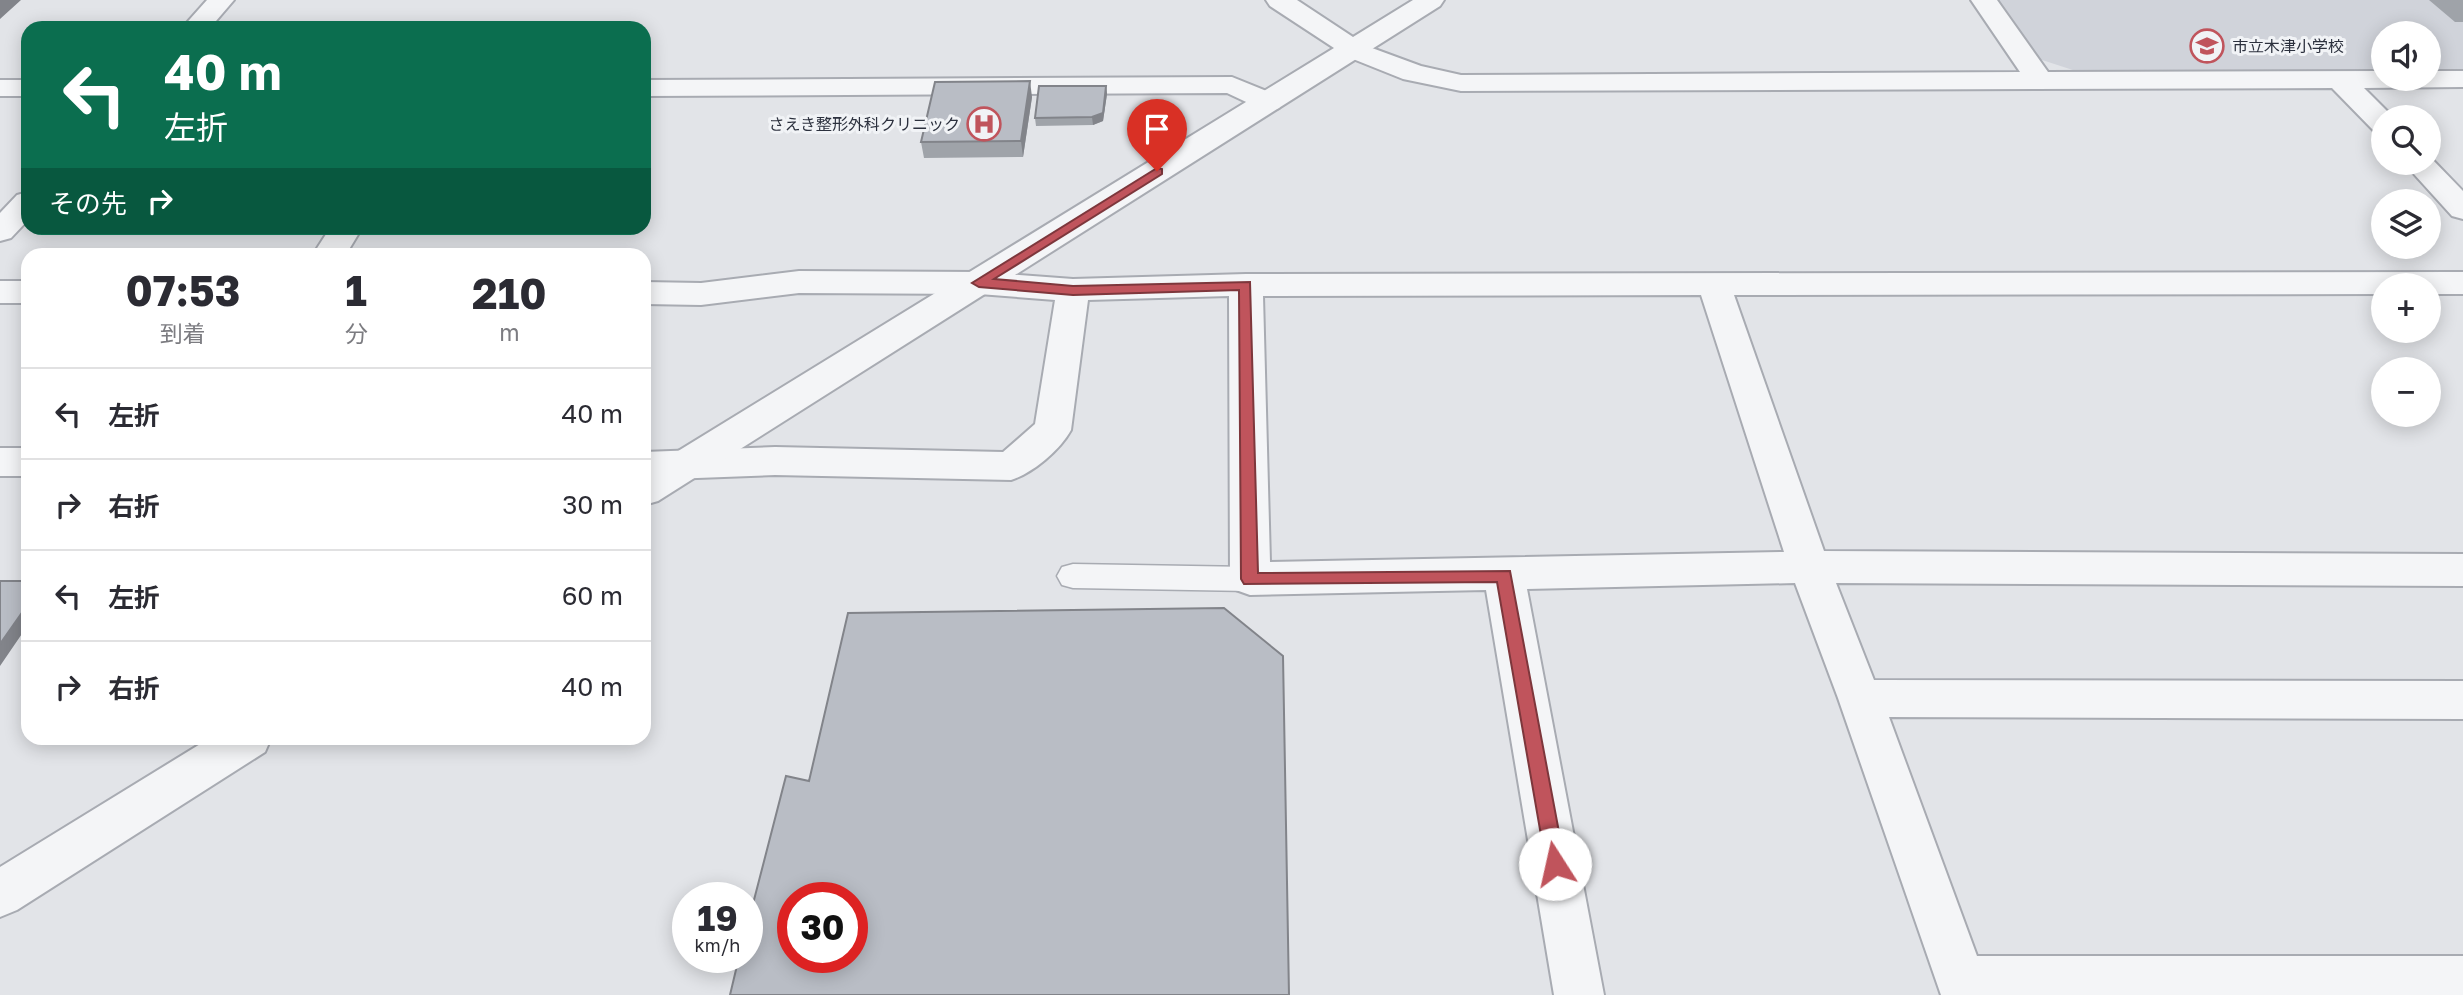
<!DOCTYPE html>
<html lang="ja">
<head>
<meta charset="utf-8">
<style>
  :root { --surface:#fff; --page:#f2f2f3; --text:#2b2b33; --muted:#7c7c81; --line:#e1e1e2 }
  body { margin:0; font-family:"Golos Text","Noto Sans JP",sans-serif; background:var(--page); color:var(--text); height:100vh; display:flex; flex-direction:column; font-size:26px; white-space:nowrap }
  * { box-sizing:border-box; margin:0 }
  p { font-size:23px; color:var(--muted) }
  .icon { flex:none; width:38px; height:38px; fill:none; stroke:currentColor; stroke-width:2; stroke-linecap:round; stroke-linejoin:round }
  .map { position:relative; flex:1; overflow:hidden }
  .drawer { position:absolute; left:21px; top:248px; width:630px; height:497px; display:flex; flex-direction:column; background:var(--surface); border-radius:21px; box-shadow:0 4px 18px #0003 }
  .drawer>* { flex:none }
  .banner { position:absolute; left:21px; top:21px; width:630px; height:214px; border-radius:21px; box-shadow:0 4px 18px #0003; background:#0b6e4f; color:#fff; overflow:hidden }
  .fabs { position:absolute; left:2371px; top:21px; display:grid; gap:14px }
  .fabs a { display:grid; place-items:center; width:70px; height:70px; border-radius:50%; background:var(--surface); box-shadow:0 4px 18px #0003; font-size:35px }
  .speed { position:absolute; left:672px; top:882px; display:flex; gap:14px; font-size:35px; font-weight:700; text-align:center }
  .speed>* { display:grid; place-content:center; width:91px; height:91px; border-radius:50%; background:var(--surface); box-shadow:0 4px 18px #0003; line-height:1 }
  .speed small { font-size:18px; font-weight:400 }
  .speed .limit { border:10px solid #d22; background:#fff; color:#111 }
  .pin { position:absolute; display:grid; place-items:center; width:60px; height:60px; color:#fff; margin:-72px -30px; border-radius:50% 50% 50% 0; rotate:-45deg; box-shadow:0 0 7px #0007 }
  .pin .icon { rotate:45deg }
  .me { position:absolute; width:77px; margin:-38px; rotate:350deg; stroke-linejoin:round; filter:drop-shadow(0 0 5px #0008) }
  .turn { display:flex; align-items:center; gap:24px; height:147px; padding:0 28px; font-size:32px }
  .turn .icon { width:91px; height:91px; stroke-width:2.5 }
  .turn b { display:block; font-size:49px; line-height:60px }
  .then { display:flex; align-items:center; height:66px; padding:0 28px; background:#0003; gap:14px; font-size:26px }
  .eta { display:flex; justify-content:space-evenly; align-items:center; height:119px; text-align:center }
  .eta b { font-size:42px; font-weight:700; line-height:49px }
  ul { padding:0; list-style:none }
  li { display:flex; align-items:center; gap:21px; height:91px; padding:0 28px; border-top:2px solid var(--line) }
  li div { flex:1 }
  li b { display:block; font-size:26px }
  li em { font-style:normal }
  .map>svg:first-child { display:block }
  .built { fill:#d0d3da }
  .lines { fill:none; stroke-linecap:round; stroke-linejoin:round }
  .service-casing { stroke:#a8abb2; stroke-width:3 }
  .minor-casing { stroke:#a8abb2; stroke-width:4 }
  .tertiary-casing { stroke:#a8abb2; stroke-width:4 }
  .service { fill:#f4f5f7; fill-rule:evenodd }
  .minor { fill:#f4f5f7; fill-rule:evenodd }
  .tertiary { fill:#f4f5f7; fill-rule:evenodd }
  .wall { fill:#9fa3a9 }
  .shaded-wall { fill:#82848a }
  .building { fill:#b9bdc5; stroke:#82848a; stroke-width:2; fill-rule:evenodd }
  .route { fill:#c0545c; stroke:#7d373c; stroke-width:2 }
  .labels { text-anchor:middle; stroke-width:6; stroke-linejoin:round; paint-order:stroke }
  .far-poi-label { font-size:16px; fill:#2c313e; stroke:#f1f3f6; text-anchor:start }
</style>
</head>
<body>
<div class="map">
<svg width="2463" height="995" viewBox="0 0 2463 995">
  <rect width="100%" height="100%" fill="#e2e4e8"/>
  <path class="built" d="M1996,0h467v70h-34v-37h-45l-1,37 -304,2 -40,-13z"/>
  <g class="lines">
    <defs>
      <path id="service" d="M1073,564l177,3 11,3 5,9 -5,9 -11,3 -177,-3 -11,-3 -5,-9 5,-9z"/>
      <path id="minor" d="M1971,0h26l51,72 336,-1v8h45v-8h34v16l-99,1 29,29h-9v17l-10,-3 -42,-43 -871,3 -58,-12 -60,-24 -4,-6 4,-6 10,-2 68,25 40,9 559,-3z
        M1232,77l47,19 4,6 -4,6 -10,3 -10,-3 -32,-15 -583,3v-16z
        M0,80h28v16h-28z
        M2430,157l33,34v28l-11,-3 -48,-53h25z
        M330,228h32l-17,28h-33z
        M799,271l180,1 94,7 173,-5 1217,-2v22h-34v-9h-45v9l-650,1 90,256 639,3v32l-627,-3 38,97 589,1v38l-574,-2 88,239h486v39h-522l-103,-297 -43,-115 -268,6 77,406h-50l-68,-405 -236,5 -14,-5 -6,-11 -1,-283 -141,4 -17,130c-11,20 -38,43 -60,50l-236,-5 -131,5v-28l131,-5 228,5 32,-28 20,-124 -76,-6 -180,-1 -98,12 -57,-1v-22l57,1zM1701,295l83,257 -514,10 -7,-266z
        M0,281h28v22h-28z
        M0,448h28v28h-28z"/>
      <path id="tertiary" d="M207,0h27l-24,28h-28z
        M1266,0h31l56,37 60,-37h31l-4,6 -782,495 -14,4v-33l690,-424 -64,-42z
        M28,192v28l-17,18 -11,3v-28l17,-18z
        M210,738h61l-6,14 -248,158 -17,7v-50z"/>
    </defs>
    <use href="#service" class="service-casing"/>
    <use href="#minor" class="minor-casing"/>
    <use href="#tertiary" class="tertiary-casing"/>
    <use href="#service" class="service"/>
    <use href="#minor" class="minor"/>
    <use href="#tertiary" class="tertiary"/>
  </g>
  <path class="wall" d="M2429,0h34v22h-8z
    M1106,86l1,8 -4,27 -10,4 -57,1 -1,-8z
    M1032,97l-9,60 -99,1 -3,-16z"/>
  <path class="shaded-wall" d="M0,0h21l-21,19z
    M1030,81l2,16 -9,60 -2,-16z
    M1106,86l1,8 -4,27 -10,4 -1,-8z
    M28,604v21l-28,41v-22z"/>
  <path class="building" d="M1030,81l-9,60 -100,1 14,-60z
    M1039,86h67l-3,27 -11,4 -57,1z
    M0,581h28v23l-28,40z
    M1224,608l59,48 6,339h-559l9,-38h8v-30l39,-151 23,5 39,-168zM793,898h59v59h-59z"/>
  <path class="route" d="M1157,168l5,1v5l-168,105 79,7 177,-4 8,291 252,-2 55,293 -3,6 -7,3 -7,-3 -2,-6 -49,-282 -253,2 -3,-5 -2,-289 -166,5 -94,-8 -7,-4z"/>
  <defs>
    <symbol id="school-ring" viewBox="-11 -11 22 22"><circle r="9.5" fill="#f1f3f6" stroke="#c0545c" stroke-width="1.5"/><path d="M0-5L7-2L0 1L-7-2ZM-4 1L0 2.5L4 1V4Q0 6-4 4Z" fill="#c0545c"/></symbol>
    <symbol id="hospital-ring" viewBox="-11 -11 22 22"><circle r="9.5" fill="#f1f3f6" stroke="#c0545c" stroke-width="1.5"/><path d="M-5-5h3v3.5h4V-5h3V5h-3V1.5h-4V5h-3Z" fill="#c0545c"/></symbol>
  </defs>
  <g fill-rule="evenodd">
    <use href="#school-ring" x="2188" y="27" width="38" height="38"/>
    <use href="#hospital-ring" x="965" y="105" width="38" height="38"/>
  </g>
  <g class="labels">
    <g class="far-poi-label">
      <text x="2232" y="52">市立木津小学校</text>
      <text x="960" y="130" text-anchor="end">さえき整形外科クリニック</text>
    </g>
  </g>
</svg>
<div class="fabs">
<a><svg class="icon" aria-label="sound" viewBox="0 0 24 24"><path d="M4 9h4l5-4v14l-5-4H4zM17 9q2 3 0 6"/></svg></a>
<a><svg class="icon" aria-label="search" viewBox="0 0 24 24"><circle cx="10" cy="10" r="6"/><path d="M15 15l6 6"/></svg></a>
<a><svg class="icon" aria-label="layers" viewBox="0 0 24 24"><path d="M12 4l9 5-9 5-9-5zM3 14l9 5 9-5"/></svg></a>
<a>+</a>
<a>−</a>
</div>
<div class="speed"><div>19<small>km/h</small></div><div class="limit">30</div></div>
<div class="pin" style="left:1157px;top:171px;background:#d93025"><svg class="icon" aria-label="arrive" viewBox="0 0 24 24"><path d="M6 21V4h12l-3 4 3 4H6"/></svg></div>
<svg class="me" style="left:1555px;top:864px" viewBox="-20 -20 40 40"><circle r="19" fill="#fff"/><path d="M0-13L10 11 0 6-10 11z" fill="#c0545c"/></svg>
<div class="banner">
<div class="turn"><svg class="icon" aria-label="left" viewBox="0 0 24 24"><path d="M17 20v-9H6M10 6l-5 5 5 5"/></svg><div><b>40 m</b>左折</div></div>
<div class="then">その先<svg class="icon" aria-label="right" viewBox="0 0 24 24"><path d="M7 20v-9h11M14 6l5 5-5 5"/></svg></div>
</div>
<section class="drawer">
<div class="eta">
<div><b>07:53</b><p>到着</p></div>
<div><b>1</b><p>分</p></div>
<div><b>210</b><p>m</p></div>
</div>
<ul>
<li><svg class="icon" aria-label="left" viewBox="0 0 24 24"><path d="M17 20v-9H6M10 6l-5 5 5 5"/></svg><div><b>左折</b></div><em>40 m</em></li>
<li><svg class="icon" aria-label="right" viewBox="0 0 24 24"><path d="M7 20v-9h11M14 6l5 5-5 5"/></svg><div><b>右折</b></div><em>30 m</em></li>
<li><svg class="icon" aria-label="left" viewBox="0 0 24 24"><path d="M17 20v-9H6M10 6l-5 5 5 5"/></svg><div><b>左折</b></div><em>60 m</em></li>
<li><svg class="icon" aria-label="right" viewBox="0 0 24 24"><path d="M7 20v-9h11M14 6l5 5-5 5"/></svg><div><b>右折</b></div><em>40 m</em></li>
</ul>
</section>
</div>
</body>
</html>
